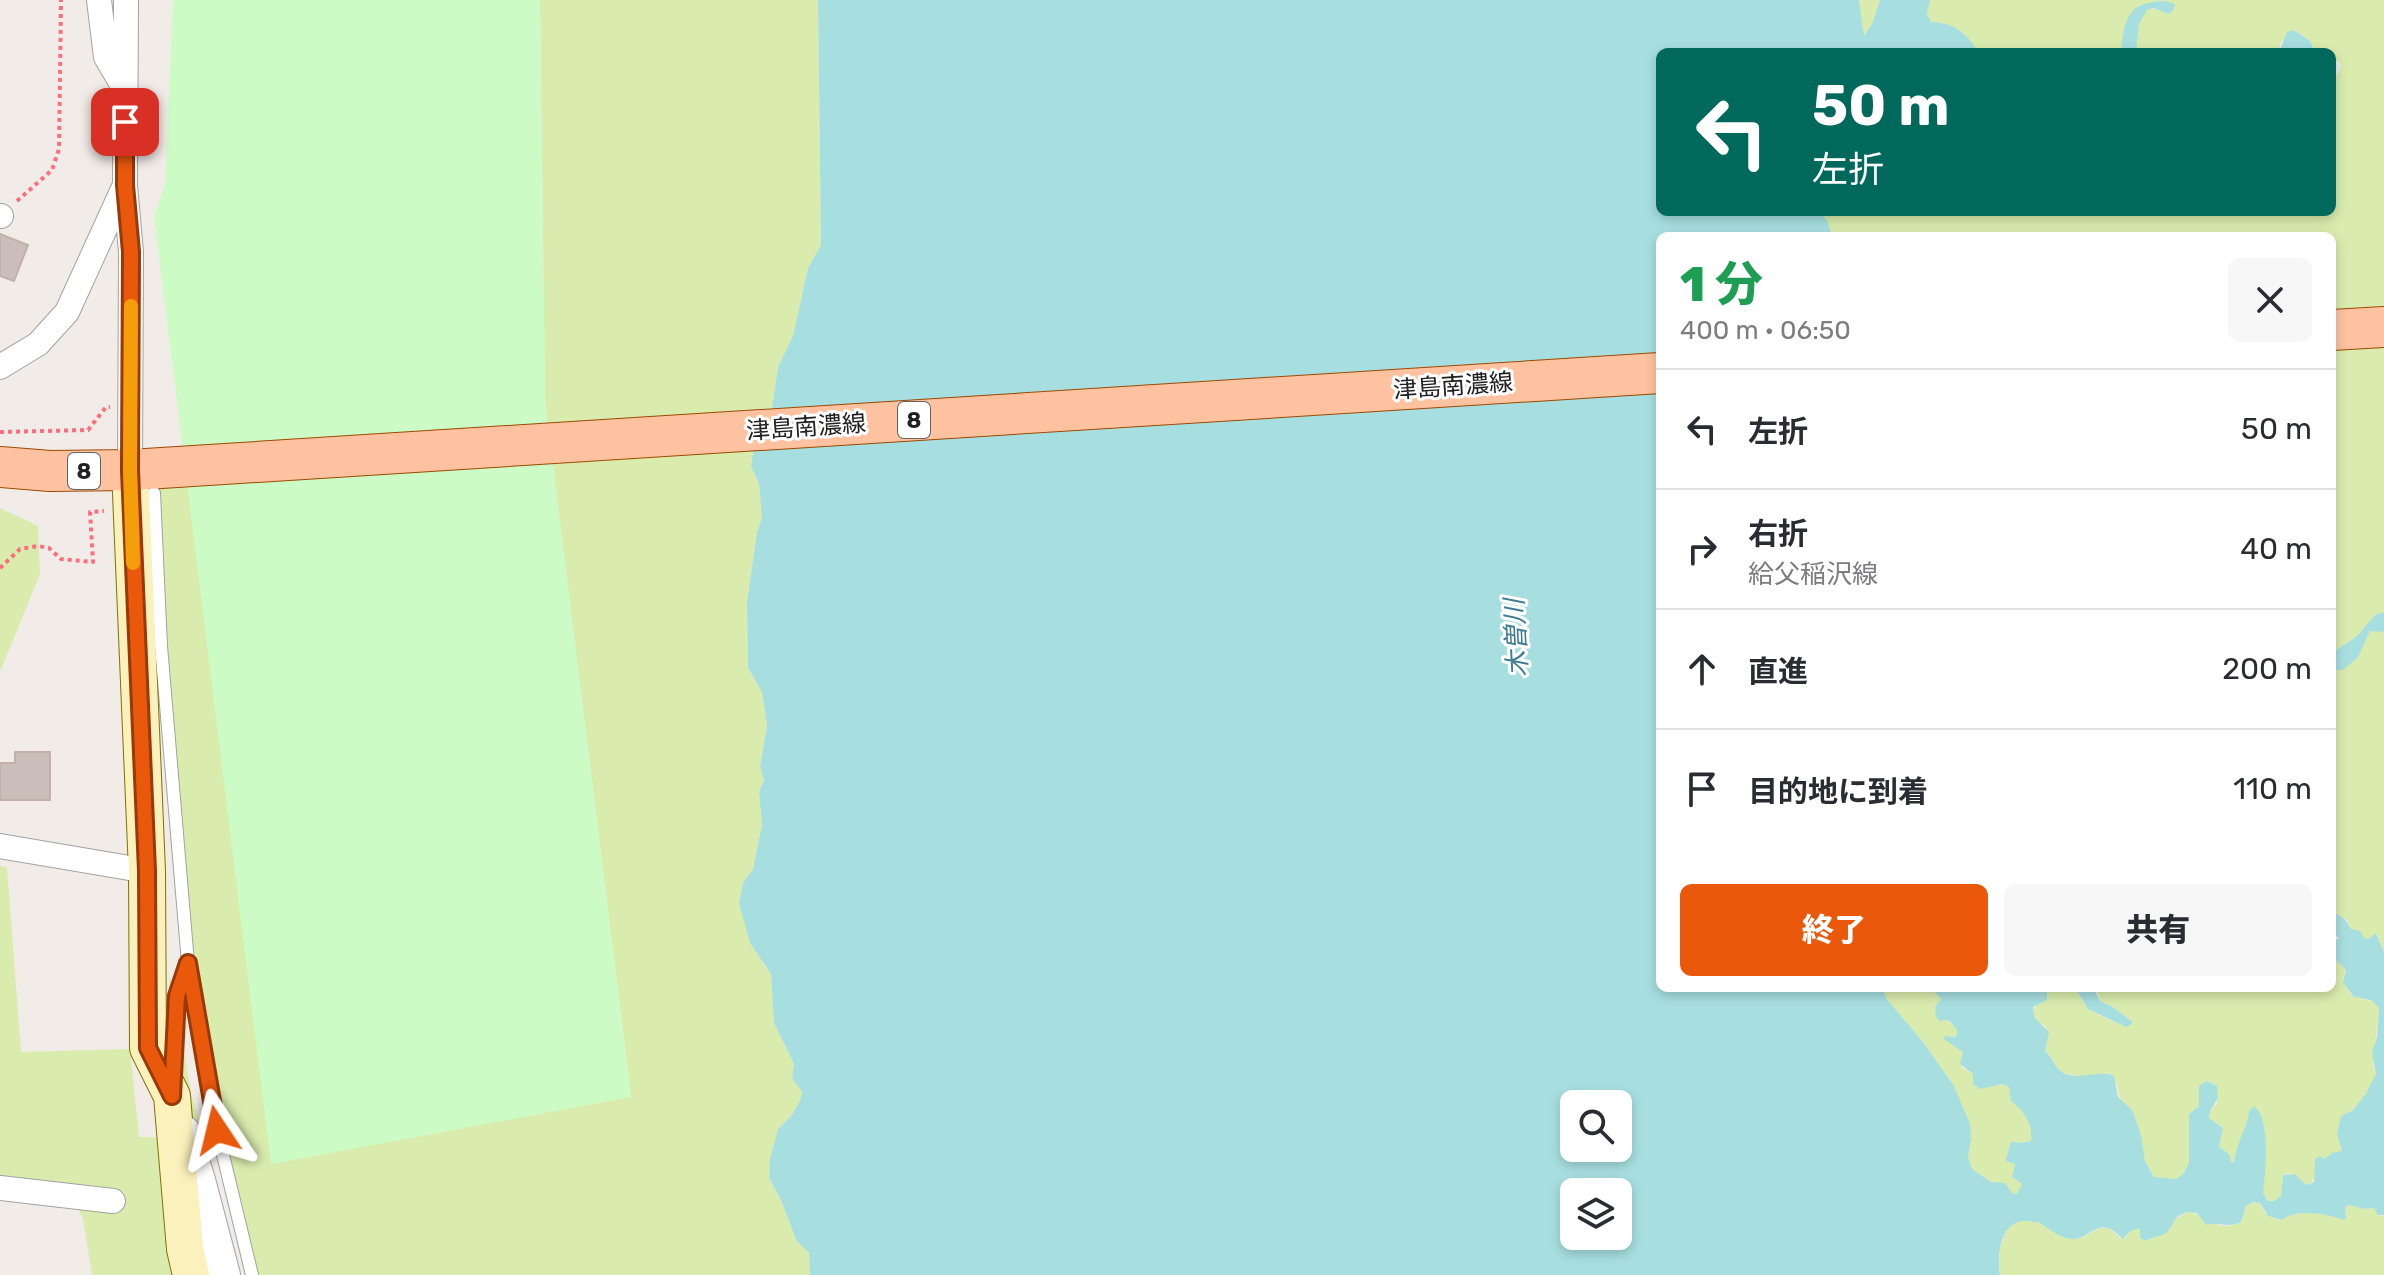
<!DOCTYPE html>
<html lang="ja">
<head>
<meta charset="utf-8">
<style>
  :root { --surface:#fff; --page:#f7f7f7; --text:#2b2b33; --muted:#7c7c81; --line:#e1e1e2; --accent:#ea580c }
  body { margin:0; font-family:Rubik,"Noto Sans JP",sans-serif; background:var(--page); color:var(--text); height:100vh; display:flex; flex-direction:column; font-size:30px; white-space:nowrap }
  * { box-sizing:border-box; margin:0 }
  p { font-size:26px; color:var(--muted) }
  .icon { flex:none; width:44px; height:44px; fill:none; stroke:currentColor; stroke-width:2; stroke-linecap:round; stroke-linejoin:round }
  .map { position:relative; flex:1; overflow:hidden }
  .side { position:absolute; left:1656px; top:232px; width:680px; height:760px; display:flex; flex-direction:column; background:var(--surface); border-radius:12px; box-shadow:0 4px 12px #0003 }
  .side>* { flex:none }
  .banner { position:absolute; left:1656px; top:48px; width:680px; height:168px; border-radius:12px; box-shadow:0 4px 12px #0003; background:#00695c; color:#fff; overflow:hidden }
  .buttons { position:absolute; left:1560px; top:1090px; display:grid; gap:16px }
  .buttons a { display:grid; place-items:center; width:72px; height:72px; border-radius:12px; background:var(--surface); box-shadow:0 4px 12px #0003; font-size:40px }
  .pin { position:absolute; display:grid; place-items:center; width:68px; height:68px; color:#fff; margin:-34px; border-radius:16px; box-shadow:0 4px 12px #0006 }
  .me { position:absolute; width:88px; margin:-44px; rotate:350deg; stroke-linejoin:round; filter:drop-shadow(0 0 6px #0008) }
  .turn { display:flex; align-items:center; gap:28px; height:168px; padding:0 24px; font-size:36px }
  .turn .icon { width:104px; height:104px; stroke-width:2.5 }
  .turn b { display:block; font-size:56px; line-height:68px }
  .round { display:grid; place-items:center; flex:none; width:84px; height:84px; border-radius:12px; background:var(--page) }
  .overview { display:flex; align-items:center; justify-content:space-between; height:136px; padding:0 24px }
  h1 { font-size:48px; font-weight:800; line-height:60px; color:#1e9e55 }
  .action { display:flex; gap:16px; margin-top:auto; padding:16px 24px }
  .action a { flex:1; height:92px; border-radius:12px; background:var(--accent); color:#fff; font-size:32px; font-weight:800; line-height:92px; text-align:center }
  .action a+a { background:var(--page); color:var(--text) }
  ul { padding:0; list-style:none }
  li { display:flex; align-items:center; gap:24px; height:120px; padding:0 24px; border-top:2px solid var(--line) }
  li div { flex:1 }
  li b { display:block; font-size:30px }
  li em { font-style:normal }
  .map>svg:first-child { display:block }
  .grass { fill:#d9ecad }
  .park { fill:#ccfbc5 }
  .water { fill:#a7dfe0; fill-rule:evenodd }
  .building { fill:#cabdba; stroke:#c4afa9; stroke-width:2 }
  .lines { fill:none; stroke-linecap:round; stroke-linejoin:round }
  .service-casing { stroke:#a2a2a2; stroke-width:14 }
  .minor-casing { stroke:#a2a2a2; stroke-width:26 }
  .tertiary-casing { stroke:#a2a2a2; stroke-width:34 }
  .secondary-casing { stroke:#7e7202; stroke-width:38 }
  .primary-casing { stroke:#9e4900; stroke-width:42 }
  .path { stroke:#fe6d7c; stroke-width:4; stroke-dasharray:4 4; stroke-linecap:butt }
  .service { stroke:#fff; stroke-width:12 }
  .minor { stroke:#fff; stroke-width:24 }
  .tertiary { stroke:#fff; stroke-width:32 }
  .secondary { stroke:#fbf1bc; stroke-width:36 }
  .primary { stroke:#fec2a0; stroke-width:40 }
  .route-casing { stroke:#983908; stroke-width:20 }
  .route { stroke:#ea580c; stroke-width:14 }
  .slow { stroke:#f59e0b; stroke-width:14 }
  .labels { text-anchor:middle; stroke-width:6; stroke-linejoin:round; paint-order:stroke }
  .shield { fill:#fff; stroke:#646464; stroke-width:2 }
  .shield-label { font-size:22px; font-weight:bold; fill:#212121 }
  .street-label { font-size:24px; fill:#212121; stroke:#fff }
  .water-label { font-size:26px; font-style:italic; fill:#3e7b94; stroke:#fff }
</style>
</head>
<body>
<div class="map">
<svg width="2384" height="1275" viewBox="0 0 2384 1275">
  <rect width="100%" height="100%" fill="#f2ece8"/>
  <path class="grass" d="M540,0h278l3,245 -13,23 -15,68 -15,31 -7,48 -20,51 8,18 3,34 -5,14 -10,70 1,66 14,24 5,34 -7,39 4,15 -5,12 3,32 -9,45 -10,14 -4,20 23,59 9,12 11,66 12,24 -2,14 10,14 -2,9 -9,15 -13,13 -9,49 12,22 15,40 13,13 1,22h-554l-69,-300 -43,-511 39,-6 448,639 -86,-696z
    M1859,0h21l-8,24 -8,13z
    M1930,0h454v612l-9,3 -18,21 -25,17v-417h-500l-5,-16 -8,-8h513v-126l9,-20 -2,-5h-7v-9h-17l-5,-11 -15,-11 -15,13 -1,9h-143c1,-17 1,-31 13,-44l22,5 4,-9c-42,-4 -49,15 -54,48h-143c-10,-18 -27,-30 -47,-30l-4,-8z
    M0,508l38,18 2,48 -40,98z
    M2375,630l9,2v320l-7,-18 -8,5 -5,-1 -4,-6 -9,-3 -4,-9 -15,-8v-242l3,2 35,-41z
    M0,866l7,1 14,185 109,-3 9,88h18l2,26 23,112h-90l-9,-56 -8,-16 -75,-21z
    M2332,956l14,14 -3,8 2,9 9,10 23,5 2,6 -6,56 3,9c-6,17 -18,37 -35,43l2,35 -18,8 -14,24 -5,2 -16,-12 -7,2 -2,21 -7,5h-5l-6,-8 2,-65 -16,-17c-2,20 -12,33 -16,52l-3,-2 -1,-7 -10,-6 4,-21 -14,-9 1,-7 7,-8v-17l-10,-5 -8,13v12l-10,8v49l-6,11 -7,6 -22,-3 -9,-16 -13,-51 -11,-9 -4,-16 -10,-12c-13,3 -42,7 -50,-6 -5,-7 -5,-11 -12,-16l1,-24 -8,-6 -5,-8 3,-8 11,-5v-12h28l10,17 8,7 33,15 4,-8c-12,-6 -14,-13 -29,-17l-4,-11 -4,-3h239z
    M169,974l9,38 13,82 18,58 29,123h-9l-59,-231z
    M1882,988h49l10,11 -5,6 21,25 -1,7 -8,-1 15,16 -2,15 12,7 10,13 19,-3 7,3 2,14c14,10 22,23 20,40l-12,2 -8,-2 -5,18v2l9,3 -1,15 6,2 2,4 -5,9 -5,-1 -11,-10 -10,-1 -19,-13 -4,-12 3,-18 -17,-53 -31,-44 -37,-44z
    M2253,1202l7,1c4,12 10,15 22,17 14,-12 46,-7 62,0l2,-2 -1,-11 4,-2 15,4 12,-1 4,8 4,-1v60h-384c-3,-24 3,-67 38,-52 12,5 19,15 34,16 23,1 26,-26 49,0l4,-1 4,-6 11,-4v8l6,5 23,-10 5,-11 13,-8c24,3 26,22 54,10l5,-16z"/>
  <path class="park" d="M173,0h367l5,401 86,696 -360,67 -117,-948 11,-31z"/>
  <path class="water" d="M818,0h1041l5,36 8,-12 8,-24h50l-3,14 4,8c21,0 37,11 47,30h-318v160h159l8,8 5,16h-172v752h222l4,10 37,44 31,44 16,38 1,15 -3,18 4,12 19,13 14,1 7,10 5,1 5,-10 -10,-7 3,-13 -9,-3v-2l5,-18 8,2 12,-2c2,-17 -7,-30 -20,-40l-2,-14 -7,-3 -22,5 -7,-5v-10l-13,-10 3,-12 -19,-13 1,-3 11,1 1,-7 -8,-10 -9,1 -4,-4 -1,-10 6,-8 -10,-11h116v12l-14,7 2,11 14,14 -4,19c8,6 9,16 17,21 15,10 37,-3 52,4l4,21 14,13 9,25 4,26 9,16 22,2 7,-5 6,-11v-49l10,-8v-20l8,-5 10,5 1,12 -8,13 -1,7 14,10 -4,19 10,7 2,8h3c2,-19 13,-32 15,-51l5,-5c18,15 11,66 9,87l5,8h6l7,-5 2,-21 12,-1 11,11 8,-3 1,-23 5,-3 5,3 7,-6 10,-2 -5,-17 4,-18 12,-6 12,-15 11,-21 -4,-21 5,-16 2,-29 -8,-8 -17,-3 -11,-14 3,-13 -14,-14v-13l7,-5 -7,-5v-21c11,5 13,6 19,17l9,2 4,7 5,1 7,-6 8,19v263h-6l-4,-7 -10,1 -15,-4 -4,2 1,11 -2,2c-16,-6 -48,-12 -62,0l-14,-4 -8,-13 -7,-1 -7,4 -5,16c-16,7 -23,-1 -35,3l-9,-12 -10,-1c-16,7 -10,7 -18,18 -5,7 -16,6 -23,11l-6,-3v-10l-11,4 -6,7c-4,-3 -9,-9 -15,-11 -13,-4 -22,12 -35,11 -14,0 -22,-10 -34,-16 -1,-1 -10,-1 -12,-2 -27,-2 -30,34 -27,54h-1190l-1,-22 -13,-13 -15,-40 -12,-22 1,-19 8,-30 13,-13 9,-15 2,-9 -10,-14 2,-14 -20,-41 -3,-49 -21,-31 -11,-40 4,-20 10,-14 9,-45 -3,-32 5,-12 -4,-14 7,-40 -5,-34 -14,-24 -1,-66 10,-70 5,-14 -3,-34 -8,-18 4,-22 16,-29 7,-48 15,-31 15,-68 13,-23zM1574,1104h44v44h-44zM1574,1192h44v44h-44z
    M2165,1l10,3 -2,7 -4,3 -16,-6 -6,2 -8,14 -3,28h-15c4,-34 6,-50 44,-51z
    M2294,30l16,11 5,11h-36l8,-20z
    M2384,612v20l-14,-1 -12,26 -15,13h-11v-17l25,-17 18,-21z
    M2075,988c23,0 16,-2 26,14 14,4 20,12 31,19v3l-6,3 -38,-18z"/>
  <path class="building" d="M0,234l28,11 -14,36 -14,-5z
    M15,752h35v48h-50v-37h15z"/>
  <g class="lines">
    <defs>
      <path id="service" d="M154,493l7,153 27,317 29,167 35,145
        M173,1073l4,-77 10,-30"/>
      <path id="minor" d="M99,0l7,57 19,32
        M126,0l-1,185 6,67 -1,218
        M0,216h1
        M0,367l38,-23 29,-32 57,-125
        M0,846l147,25
        M0,1188l113,13"/>
      <path id="tertiary" d="M184,1132l15,48 25,95"/>
      <path id="secondary" d="M130,470l17,401 1,177 24,48 13,153 6,26"/>
      <path id="primary" d="M2332,330l52,-3
        M0,467l50,4 80,-1 1530,-97"/>
    </defs>
    <use href="#service" class="service-casing"/>
    <use href="#minor" class="minor-casing"/>
    <use href="#tertiary" class="tertiary-casing"/>
    <use href="#secondary" class="secondary-casing"/>
    <use href="#primary" class="primary-casing"/>
    <path class="path" d="M17,201l35,-31 7,-21 2,-149
      M0,432l88,-2 18,-23h4
      M0,568l20,-19 18,-3 11,2 12,11 32,3 -3,-50 14,-1"/>
    <use href="#service" class="service"/>
    <use href="#minor" class="minor"/>
    <use href="#tertiary" class="tertiary"/>
    <use href="#secondary" class="secondary"/>
    <use href="#primary" class="primary"/>
  </g>
  <g class="lines">
    <defs>
      <path id="route" d="M125,122v63l6,67 -1,218 17,401 1,177 24,48 5,-100 11,-33 29,167"/>
    </defs>
    <use href="#route" class="route-casing"/>
    <use href="#route" class="route"/>
    <path class="slow" d="M131,306l-1,164 3,93"/>
  </g>
  <g class="labels">
    <g class="shield">
      <rect x="898" y="402" width="32" height="36" rx="6"/>
      <rect x="68" y="453" width="32" height="36" rx="6"/>
    </g>
    <g class="shield-label">
      <text x="914" y="428">8</text>
      <text x="84" y="479">8</text>
    </g>
    <g class="street-label">
      <text transform="translate(1453 386) rotate(-4)" y="8">津島南濃線</text>
      <text transform="translate(806 427) rotate(-4)" y="8">津島南濃線</text>
    </g>
    <g class="water-label">
      <text transform="translate(1516 638) rotate(-93)" y="9">木曽川</text>
    </g>
  </g>
</svg>
<div class="buttons">
<a><svg class="icon" aria-label="search" viewBox="0 0 24 24"><circle cx="10" cy="10" r="6"/><path d="M15 15l6 6"/></svg></a>
<a><svg class="icon" aria-label="layers" viewBox="0 0 24 24"><path d="M12 4l9 5-9 5-9-5zM3 14l9 5 9-5"/></svg></a>
</div>
<div class="pin" style="left:125px;top:122px;background:#d93025"><svg class="icon" aria-label="arrive" viewBox="0 0 24 24"><path d="M6 21V4h12l-3 4 3 4H6"/></svg></div>
<svg class="me" style="left:217px;top:1130px" viewBox="-20 -20 40 40"><path d="M0-17L14 15 0 8-14 15z" fill="#ea580c" stroke="#fff" stroke-width="4"/></svg>
<div class="banner">
<div class="turn"><svg class="icon" aria-label="left" viewBox="0 0 24 24"><path d="M17 20v-9H6M10 6l-5 5 5 5"/></svg><div><b>50 m</b>左折</div></div>
</div>
<section class="side">
<div class="overview"><div><h1>1 分</h1><p>400 m · 06:50</p></div><a class="round"><svg class="icon" aria-label="close" viewBox="0 0 24 24"><path d="M6 6l12 12M18 6L6 18"/></svg></a></div>
<ul>
<li><svg class="icon" aria-label="left" viewBox="0 0 24 24"><path d="M17 20v-9H6M10 6l-5 5 5 5"/></svg><div><b>左折</b></div><em>50 m</em></li>
<li><svg class="icon" aria-label="right" viewBox="0 0 24 24"><path d="M7 20v-9h11M14 6l5 5-5 5"/></svg><div><b>右折</b><p>給父稲沢線</p></div><em>40 m</em></li>
<li><svg class="icon" aria-label="ahead" viewBox="0 0 24 24"><path d="M12 20V5M6 11l6-6 6 6"/></svg><div><b>直進</b></div><em>200 m</em></li>
<li><svg class="icon" aria-label="arrive" viewBox="0 0 24 24"><path d="M6 21V4h12l-3 4 3 4H6"/></svg><div><b>目的地に到着</b></div><em>110 m</em></li>
</ul>
<div class="action"><a>終了</a><a>共有</a></div>
</section>
</div>
</body>
</html>
